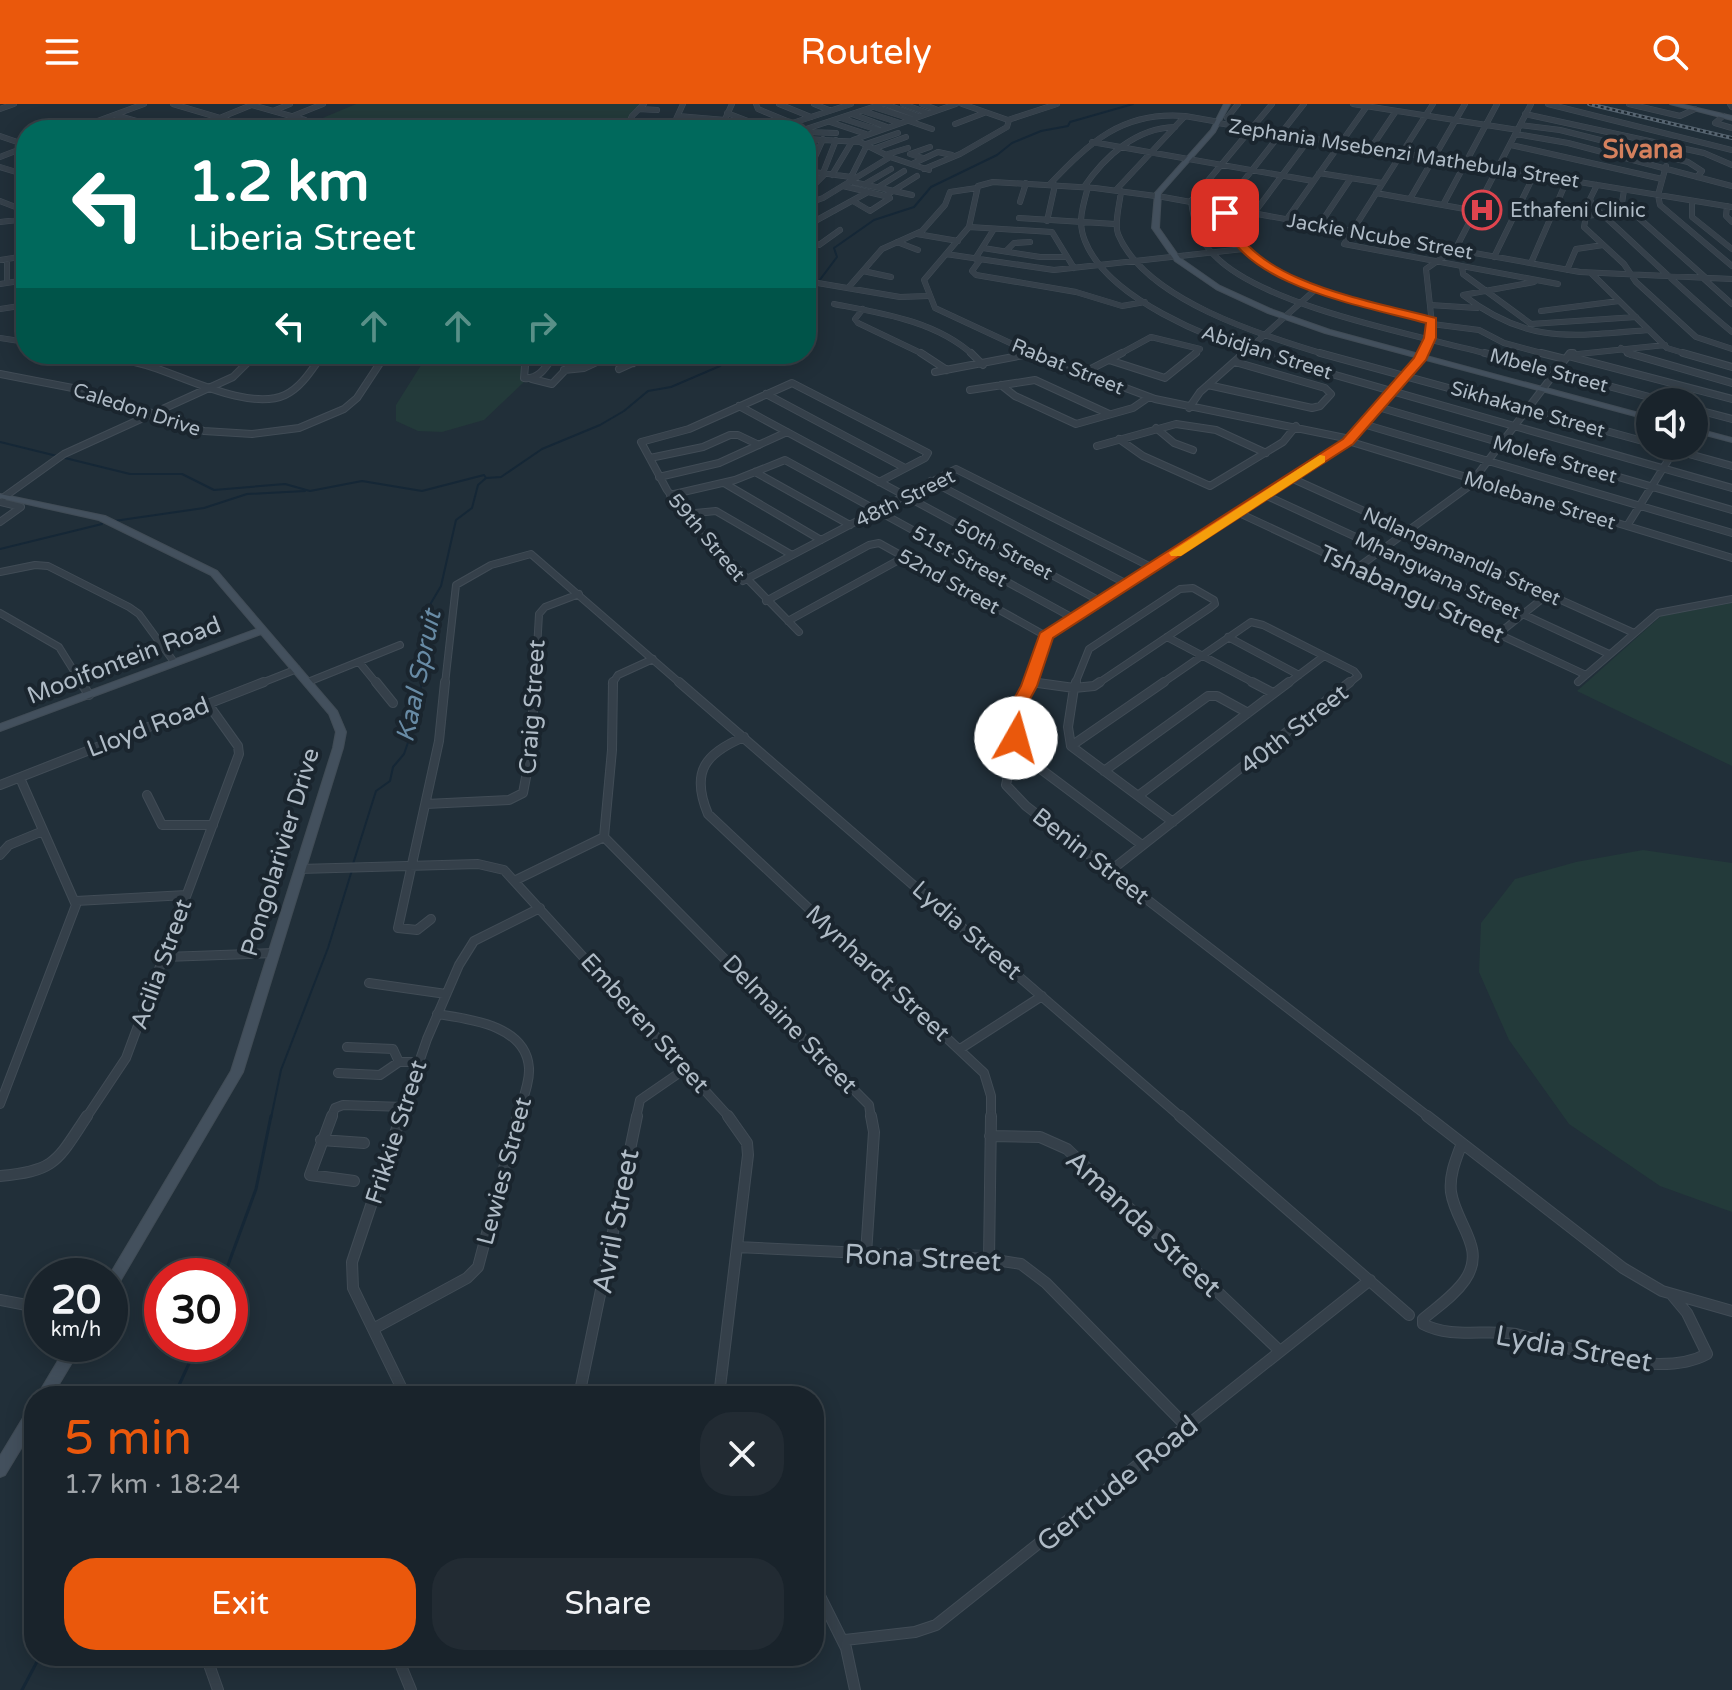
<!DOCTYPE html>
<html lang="en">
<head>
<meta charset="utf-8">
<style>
  :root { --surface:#19232b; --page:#222b33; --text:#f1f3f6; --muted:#9fa4a9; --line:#374047; --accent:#ea580c }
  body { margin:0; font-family:"Varela Round",sans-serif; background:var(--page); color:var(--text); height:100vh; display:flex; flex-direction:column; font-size:30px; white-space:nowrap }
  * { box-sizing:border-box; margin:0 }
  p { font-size:26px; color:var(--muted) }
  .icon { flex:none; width:44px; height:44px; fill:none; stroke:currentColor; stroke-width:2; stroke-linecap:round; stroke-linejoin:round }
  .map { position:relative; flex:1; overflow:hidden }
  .sheet { position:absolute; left:24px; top:1282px; width:800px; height:280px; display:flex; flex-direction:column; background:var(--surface); border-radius:32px; box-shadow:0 4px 20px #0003,0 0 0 2px var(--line) }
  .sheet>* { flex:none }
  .top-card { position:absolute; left:16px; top:16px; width:800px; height:244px; border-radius:32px; box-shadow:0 4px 20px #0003,0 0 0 2px var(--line); background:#00695c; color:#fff; overflow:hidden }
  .fabs { position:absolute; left:1636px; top:284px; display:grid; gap:16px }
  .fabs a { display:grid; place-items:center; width:72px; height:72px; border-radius:50%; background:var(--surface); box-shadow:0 4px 20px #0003,0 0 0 2px var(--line); font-size:40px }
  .speed { position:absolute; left:24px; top:1154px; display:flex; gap:16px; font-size:40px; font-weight:700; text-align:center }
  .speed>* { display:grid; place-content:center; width:104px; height:104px; border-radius:50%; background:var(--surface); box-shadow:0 4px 20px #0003,0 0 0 2px var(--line); line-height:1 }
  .speed small { font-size:20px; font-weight:400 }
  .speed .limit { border:12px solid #d22; background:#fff; color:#111 }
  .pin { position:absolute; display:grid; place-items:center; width:68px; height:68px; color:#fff; margin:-34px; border-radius:16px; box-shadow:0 4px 12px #0006 }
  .me { position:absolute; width:88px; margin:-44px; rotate:7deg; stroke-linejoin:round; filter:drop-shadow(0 0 6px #0008) }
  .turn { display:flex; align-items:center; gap:28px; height:168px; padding:0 40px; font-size:36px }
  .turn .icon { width:104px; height:104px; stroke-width:2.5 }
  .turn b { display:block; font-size:56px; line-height:68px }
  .lanes { display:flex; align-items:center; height:76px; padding:0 40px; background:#0003; justify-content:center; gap:40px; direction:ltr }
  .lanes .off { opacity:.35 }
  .round { display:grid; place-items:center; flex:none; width:84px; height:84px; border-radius:32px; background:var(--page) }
  .summary { display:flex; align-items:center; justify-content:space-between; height:136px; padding:0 40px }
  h1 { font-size:48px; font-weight:600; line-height:60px; color:var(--accent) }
  .action { display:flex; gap:16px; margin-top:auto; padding:16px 40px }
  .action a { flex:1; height:92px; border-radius:32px; background:var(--accent); color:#fff; font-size:32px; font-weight:600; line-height:92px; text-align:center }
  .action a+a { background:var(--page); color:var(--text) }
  header { display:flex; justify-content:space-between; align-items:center; height:104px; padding:0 40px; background:var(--accent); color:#fff; font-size:36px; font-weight:600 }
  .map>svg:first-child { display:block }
  .green { fill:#233a3a }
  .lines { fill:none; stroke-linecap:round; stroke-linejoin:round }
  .stream-far1 { stroke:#152736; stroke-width:2 }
  .stream { stroke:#152736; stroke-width:3 }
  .street-far3-casing { stroke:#414c56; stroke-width:6 }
  .street-far2-casing { stroke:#414c56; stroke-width:8 }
  .street-far1-casing { stroke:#414c56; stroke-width:10 }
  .street-casing { stroke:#414c56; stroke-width:12 }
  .secondary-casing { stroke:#414c56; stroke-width:2 }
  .street-far3 { stroke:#35404a; stroke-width:5 }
  .street-far2 { stroke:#35404a; stroke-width:6 }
  .street-far1 { stroke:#35404a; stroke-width:8 }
  .street { stroke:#35404a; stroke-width:10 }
  .secondary { fill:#43505d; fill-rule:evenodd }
  .rail-casing { stroke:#576571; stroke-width:4 }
  .rail { stroke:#1a252e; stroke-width:2; stroke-dasharray:3; stroke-linecap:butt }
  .route { fill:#ea580c; stroke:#983908; stroke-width:2 }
  .slow { fill:#f59e0b }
  .labels { text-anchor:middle; stroke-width:8; stroke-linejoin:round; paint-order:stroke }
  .far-street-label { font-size:20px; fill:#afbbc6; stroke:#1a252e }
  .far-poi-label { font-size:20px; fill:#afbbc6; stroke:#1a252e; text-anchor:start }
  .street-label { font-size:24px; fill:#afbbc6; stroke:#1a252e }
  .far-district-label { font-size:26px; font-weight:bold; fill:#d4805d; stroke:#1a252e }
  .water-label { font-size:26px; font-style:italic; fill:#688ba5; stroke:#1a252e }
  .near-street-label { font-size:28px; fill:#afbbc6; stroke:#1a252e }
</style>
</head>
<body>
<header><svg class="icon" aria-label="menu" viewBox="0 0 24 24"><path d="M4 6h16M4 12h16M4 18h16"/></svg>Routely<svg class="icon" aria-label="search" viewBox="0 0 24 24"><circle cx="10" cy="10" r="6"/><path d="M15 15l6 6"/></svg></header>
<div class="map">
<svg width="1732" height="1586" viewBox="0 0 1732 1586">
  <rect width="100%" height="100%" fill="#212f39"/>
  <path class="green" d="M356,0h285l-17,26h-330z
    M428,250h101l-4,27 -41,39 -42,12 -24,-1 -22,-10v-16z
    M1732,499v163l-155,-75 84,-75z
    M1643,746l89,13v349l-72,-26 -91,-62 -60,-84 -30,-68 2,-49 34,-44 61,-17z"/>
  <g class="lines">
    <path class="stream-far1" d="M819,177l18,-24 -3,-9 40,-28 40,-13 17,-20 66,-32 15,-12 29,-12 27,-5 2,-4 63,-18
      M806,196l7,-3 5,-14
      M0,338l57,14
      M65,354l65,16h52l32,16 71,-6 25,7 52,-10 60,10 62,-16 2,3 15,-1 41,-28 58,-24 24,-14 24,-20 23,-4 49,-21 6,-6 -1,-6
      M114,417l90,-13 43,-14 58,-3
      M0,445l102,-25
      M353,760l23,-73 14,-10 3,-14 11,-13 8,-23 16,-80 3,-48 10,-17 15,-66 16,-12 6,-23 8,-7
      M271,1014l10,-48 47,-122 24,-78"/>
    <path class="stream" d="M224,1172l32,-87 15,-73
      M174,1292l24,-52
      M22,1586l18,-34"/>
    <defs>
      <path id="street-far3" d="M173,0l88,26
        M756,0l2,5 34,14
        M779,0l32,13
        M814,0l15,6
        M885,0l33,12
        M903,0l25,9
        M922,0l16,6
        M962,0l46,16 49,-16
        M1272,0l-81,97c3,22 8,39 24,55 49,51 206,80 277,99
        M1353,0l165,26
        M1433,0l-89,140 214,40
        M1548,0l184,46
        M1629,0l51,12 15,-7
        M1730,0l2,3
        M252,1l53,15
        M874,3l37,12
        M0,5l14,-5
        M639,5l18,1
        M273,7l17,-7
        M863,7l37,12
        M727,9l44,17
        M852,10l35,13
        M1525,10l179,39 28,12
        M115,11l53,15
        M293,12l30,-12
        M678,12l47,4
        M1723,12l-8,7 17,5
        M222,13l32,-13
        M841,14l37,12
        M1227,14l11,-14
        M909,17l23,8
        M830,18l36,12
        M1218,19l514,84
        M955,20l29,-11
        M723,21l13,5
        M1520,21l40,5 128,32 14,9 -5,6
        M73,26l71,-26
        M132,26l15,-6
        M226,26l16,-6
        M626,26l6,-14 12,-12
        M671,26l12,-26
        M694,26l6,-11
        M720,26l12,-26
        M771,26l80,-26
        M803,26l79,-26
        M807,28l29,1
        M1516,30l52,9 164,43
        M0,32l26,9
        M806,35l54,3 30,15 39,13
        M1092,38l221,39
        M866,40l32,-11
        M1511,41l151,34
        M876,44l30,-11
        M1371,44l25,-37
        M888,50l20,-6
        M0,53l26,-10
        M923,54l-13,-4 20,-7
        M912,60l26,-12 14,3
        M1666,62l-8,29 2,10 72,61
        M0,63l26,8
        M924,65l36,-15 47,-27 2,-7
        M806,67l45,6 16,-32
        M823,69l13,-33
        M1319,69l63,10
        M832,71l21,-35 103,-36
        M806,73l17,-38
        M853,78l59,13
        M865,80l26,-15
        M1049,81c41,-43 73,-74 136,-69
        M1597,81l-7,14 3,7c47,42 90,86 139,126
        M843,82l42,10 32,-20
        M880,82l24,-15
        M1084,83c21,-31 52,-59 91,-60
        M1088,83c-5,19 -11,35 -3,54 23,58 124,98 180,114
        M1116,86l69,-74 34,6
        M1624,86l-2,13 84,75
        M1121,87c-1,12 -7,32 -3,43 27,66 145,102 209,121
        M806,89l19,-19
        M1376,89l100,18
        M1410,95l55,-95
        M0,97l18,7 1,12
        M853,97l17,10 20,-13
        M1692,97v16l40,32
        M1020,98l6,-19
        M806,100l17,-6 67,-41
        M1443,101l54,-101
        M1727,102l-1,10 6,6
        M1223,103l81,-103
        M1226,103c1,7 0,18 4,25 24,50 151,77 202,89
        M1254,109l56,-75
        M1603,110l-17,2 -2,11 40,37 12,18 60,55 36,12
        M1019,114l96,6
        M1287,115l80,-113
        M1047,117l8,-36
        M0,118l26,-3
        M1320,120l31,-46
        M806,122l62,-34
        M969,123l83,5 22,36
        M917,130l41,7
        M806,137l13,4 21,-15
        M897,138l21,8
        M983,144l57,9h26
        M1006,147l8,-8 16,-1
        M946,150l108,16 189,-21
        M1494,153l40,-82
        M7,155v24
        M975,155l19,-30
        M0,156l26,-4
        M980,156l-8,11 4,4 100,17 46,14 23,-4
        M1531,159l36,-83
        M1462,162l1,8 68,50 105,-7
        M1567,166l9,-21 27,-4
        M863,167l28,6
        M1591,169l76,75 23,7
        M1703,174l29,26
        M806,177l94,16 28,-1
        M1534,178l-71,13c65,50 109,41 186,35
        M0,180l26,-4
        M848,184l34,-39 40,-18 23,-26 5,-13 27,-4
        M834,200c47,9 102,17 139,51
        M1430,201l47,3
        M0,205l26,-4
        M863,205l-8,10 3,4 67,32
        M1541,207l78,-10
        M1432,220l47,6 25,13 45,12
        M0,234l26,4
        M1621,244l10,7
        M97,250l3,1
        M1025,251l9,-2
        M1036,251l-101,-47 -11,-28 45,-53 9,-41 15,-4 102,6 68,9 417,75 152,7
        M1118,251l33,-18 49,12 -7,6
        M1242,251l74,-66
        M1422,251l10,-31 -6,-55 30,-21 75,-144
        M1569,251l96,-10"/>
      <path id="street-far2" d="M921,249l26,17
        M971,249l12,12
        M1032,249l123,46 195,40
        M1258,249l474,135
        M1320,249l330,90
        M1485,249l183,49
        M1541,249l24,6
        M1628,249l104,30
        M1683,249l49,14
        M97,250c18,4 37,7 55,13 35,11 98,44 133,28 17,-8 27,-26 38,-41
        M526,250l-2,24c16,2 23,-13 31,-24
        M609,250l24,9
        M1568,252l164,43
        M1109,256l56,18 31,-25
        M619,265l33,-15
        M564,266l20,-2 15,-7
        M935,268l99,-19
        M1083,269l39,-20
        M0,270l88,17 116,40 48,3 47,-6 45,-19 13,-11 29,-44
        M532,275l20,5 22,-23 -22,-4
        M1001,281l14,11 61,28 57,-16 16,-11
        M1208,281l104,23 8,-2 11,-12 -6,-6 -90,-26
        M970,286l65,-10 74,34
        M766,290l139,74
        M739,302l361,195
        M1378,303l354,103
        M1189,304l11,-16 44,-39
        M1694,305l38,10
        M1363,320l369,109
        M1156,324l18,15 19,7
        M1119,335l24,17 67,30 73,-44 13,-16
        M1348,337l384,117
        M1097,342l79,-22 40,6 50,23
        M1660,342l72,20
        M650,354l53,-11 27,-12h8l21,10
        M755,368l95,53
        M659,373l60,-14 68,-31
        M1291,374l343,155
        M931,377l196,103
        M724,379l97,57
        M670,391l65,-15 50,-20 288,158
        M1265,391l344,159
        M4,393l60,-43 169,-77 23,-23
        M0,398l21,5 -21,15
        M1239,409l347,162
        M685,410l31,-3 76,44
        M1627,422l50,-80
        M1357,464l111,-81 102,-134h3
        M0,468l35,-7 13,1 81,41 10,7 35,48
        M743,477l213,-112 197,99
        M766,497l103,-56 10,-2 167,93
        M0,509l59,34 23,37
        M788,517l118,-65
        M799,528l-113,-116 -19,-26 -26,-48 48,-13 103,-46 136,70 -3,5 -46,24
        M1498,530l49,-39
        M1167,533l89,47
        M1228,533l71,38
        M359,558l18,22
        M308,578l92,-37
        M1031,578l15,2
        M1578,578l80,-69 74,-14
        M259,580l38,-15
        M445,580l11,-99 35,-20 40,-11 150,130
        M535,580l4,-70 6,-7 34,-13
        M612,580l6,-9 35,-16
        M1030,580l16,-48 304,-197 73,-86
        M1075,580l14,-35 91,-60 13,-1 21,12 1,4 -5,4 -113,76
        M1161,580l90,-62 12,3 91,46 4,5 -10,8
        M1287,580l37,-28"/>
      <path id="street-far1" d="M81,578l8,13
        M376,578l17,21
        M679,578l503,436
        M1030,578l-14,28v28l-10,47 20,21 404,312
        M1031,578l43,6
        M1252,578l21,11
        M1074,584l20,-2 6,-4
        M1074,584l-6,39 3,19 102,76
        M1074,584l2,-6
        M744,633c-38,16 -54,34 -36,77l276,259 7,23v22
        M1071,642l93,-64
        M1014,645l128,96
        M1104,667l104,-75h9l31,17
        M0,681l264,-103
        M147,691l15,30h51
        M1138,692l151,-114
        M426,700l83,-4 14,-7 7,-37 5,-74
        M604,733l265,268 2,13
        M604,733l8,-87 1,-68
        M0,751l9,-10 34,-14
        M300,765l178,-5 26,6 226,248
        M1110,767l240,-189
        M516,776l88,-43
        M76,797l110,-6
        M431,815l-14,11 -19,-2 41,-187 6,-59
        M165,853l109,-4
        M369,879l77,11
        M437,910c32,5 89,11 92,54 1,16 -8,35 -12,50
        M347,943l46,2 6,13
        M960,945l82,-53
        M338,969l42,2 19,-13h19
        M0,1000l76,-199 -56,-127
        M86,1014l40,-60 113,-304 -1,-8 -30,-42
        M331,1014l4,-10 8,-3 61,2
        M400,1014l27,-79 32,-74 15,-24 66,-33
        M636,1014l4,-18 45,-31"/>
      <path id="street" d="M332,1012l-22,59 44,6
        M401,1012l-49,146 1,26 51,105
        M1180,1012l229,199
        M1427,1012l196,152 39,23 70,20
        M990,1032l50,1 27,12 213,202
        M321,1036l43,3
        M1462,1039c-6,16 -13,32 -11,49 5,33 36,56 14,88 -11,16 -28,27 -42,39v5c28,15 62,5 93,10 52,13 142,47 191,20l-20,-41 -15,-18
        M0,1072c56,-5 57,-15 87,-60
        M737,1143l252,12 32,5 25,19 141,144
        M866,1150l8,-122 -3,-16
        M989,1155l2,-143
        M0,1196l42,8
        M373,1225l94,-51 11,-11 40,-151
        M579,1292l58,-280
        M719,1292l29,-241 -1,-12 -19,-27
        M814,1480l32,64 9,42
        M845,1536l70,-8 21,-7 434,-345
        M206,1552l12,34
        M397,1552l14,34"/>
      <path id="secondary" d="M1224,0h6l-15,28 -54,61 -2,35 21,30 40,28 53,24 57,20 320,86v4l-325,-87 -57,-20 -52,-24 -41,-28 -23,-33 3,-35 56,-63z
        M1670,0h10l52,12v4z
        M1694,324l38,10v4l-38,-10z
        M0,390l105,22 112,55 120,140 9,21 -3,16 -100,324 -128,218 -5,2v-16h-1l122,-205 102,-323 3,-16 -7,-18 -68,-80 -261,97v-7l257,-95 -46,-54 -112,-55 -99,-22z
        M68,1240h15l-31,52h-15z
        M34,1302v21l-29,48 -5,2v-21l29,-48z"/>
    </defs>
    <use href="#street-far3" class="street-far3-casing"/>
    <use href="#street-far2" class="street-far2-casing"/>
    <use href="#street-far1" class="street-far1-casing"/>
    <use href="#street" class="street-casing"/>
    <use href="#secondary" class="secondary-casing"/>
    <use href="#street-far3" class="street-far3"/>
    <use href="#street-far2" class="street-far2"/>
    <use href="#street-far1" class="street-far1"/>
    <use href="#street" class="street"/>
    <use href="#secondary" class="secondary"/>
    <defs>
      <path id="rail" d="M1589,0l143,34"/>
    </defs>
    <use href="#rail" class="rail-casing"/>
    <use href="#rail" class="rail"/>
  </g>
  <path class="route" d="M1225,106l5,3c15,69 147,89 206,105v20l-10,22 -73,84 -300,194 -16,48 -13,24 1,28 -9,6 -5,-2 -3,-32 13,-24 19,-53 303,-194 71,-81 10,-20 2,-15c-61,-17 -191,-37 -206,-110z"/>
  <path class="slow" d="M1320,351l5,1v6l-144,94h-10l-2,-3z"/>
  <defs>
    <symbol id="hospital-ring" viewBox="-11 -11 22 22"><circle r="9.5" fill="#1a252e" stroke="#e0444e" stroke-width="1.5"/><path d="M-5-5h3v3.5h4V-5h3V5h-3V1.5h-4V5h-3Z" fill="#e0444e"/></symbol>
  </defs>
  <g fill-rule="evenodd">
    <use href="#hospital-ring" x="1460" y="84" width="44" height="44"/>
  </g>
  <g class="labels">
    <g class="far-street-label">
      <text transform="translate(1404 49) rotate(9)" y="7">Zephania Msebenzi Mathebula Street</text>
      <text transform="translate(1380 132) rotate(10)" y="7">Jackie Ncube Street</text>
      <text transform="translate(1267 248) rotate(18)" y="7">Abidjan Street</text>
      <text transform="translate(1068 262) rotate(22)" y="7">Rabat Street</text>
      <text transform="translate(1549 266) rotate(15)" y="7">Mbele Street</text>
      <text transform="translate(137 305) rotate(18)" y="7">Caledon Drive</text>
      <text transform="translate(1528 305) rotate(16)" y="7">Sikhakane Street</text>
      <text transform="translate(1555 355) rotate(16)" y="7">Molefe Street</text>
      <text transform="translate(905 394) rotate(-26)" y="7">48th Street</text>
      <text transform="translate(1540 396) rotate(17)" y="7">Molebane Street</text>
      <text transform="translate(707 433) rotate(50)" y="7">59th Street</text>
      <text transform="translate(1004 445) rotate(28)" y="7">50th Street</text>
      <text transform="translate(960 452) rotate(29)" y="7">51st Street</text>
      <text transform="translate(1462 452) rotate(24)" y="7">Ndlangamandla Street</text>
      <text transform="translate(1438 471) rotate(25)" y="7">Mhangwana Street</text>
      <text transform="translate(949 477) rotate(29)" y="7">52nd Street</text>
    </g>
    <g class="far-poi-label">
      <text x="1510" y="113">Ethafeni Clinic</text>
    </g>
    <g class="street-label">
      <text transform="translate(1412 490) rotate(25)" y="8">Tshabangu Street</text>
      <text transform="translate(124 556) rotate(-21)" y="8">Mooifontein Road</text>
      <text transform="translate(532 603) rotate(-86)" y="8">Craig Street</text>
      <text transform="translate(148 623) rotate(-21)" y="8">Lloyd Road</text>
      <text transform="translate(1294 625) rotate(-38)" y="8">40th Street</text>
      <text transform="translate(280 748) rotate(-73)" y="8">Pongolarivier Drive</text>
      <text transform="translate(1091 752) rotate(38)" y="8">Benin Street</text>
      <text transform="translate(967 826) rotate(41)" y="8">Lydia Street</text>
      <text transform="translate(161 860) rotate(-70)" y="8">Acilia Street</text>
      <text transform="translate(878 869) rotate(43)" y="8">Mynhardt Street</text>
      <text transform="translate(645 919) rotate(48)" y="8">Emberen Street</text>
      <text transform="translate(790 920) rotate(46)" y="8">Delmaine Street</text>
      <text transform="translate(396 1028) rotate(-72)" y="8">Frikkie Street</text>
      <text transform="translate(504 1067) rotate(-75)" y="8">Lewies Street</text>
    </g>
    <g class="far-district-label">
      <text x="1643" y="54">Sivana</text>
    </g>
    <g class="water-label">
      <text transform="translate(418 572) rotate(-78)" y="9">Kaal Spruit</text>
    </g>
    <g class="near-street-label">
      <text transform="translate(615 1117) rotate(-79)" y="10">Avril Street</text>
      <text transform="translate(1144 1119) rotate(43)" y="10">Amanda Street</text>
      <text transform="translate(923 1153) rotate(3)" y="10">Rona Street</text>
      <text transform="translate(1574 1244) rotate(10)" y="10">Lydia Street</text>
      <text transform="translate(1117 1379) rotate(-39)" y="10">Gertrude Road</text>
    </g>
  </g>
</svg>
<div class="fabs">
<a><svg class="icon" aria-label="sound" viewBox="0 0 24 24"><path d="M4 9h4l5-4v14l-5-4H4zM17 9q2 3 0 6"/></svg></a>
</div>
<div class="speed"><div>20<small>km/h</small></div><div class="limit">30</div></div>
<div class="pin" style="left:1225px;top:109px;background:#d93025"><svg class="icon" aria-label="arrive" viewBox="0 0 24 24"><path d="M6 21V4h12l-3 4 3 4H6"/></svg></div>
<svg class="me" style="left:1016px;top:634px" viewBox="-20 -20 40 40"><circle r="19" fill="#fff"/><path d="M0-13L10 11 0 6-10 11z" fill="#ea580c"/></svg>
<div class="top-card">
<div class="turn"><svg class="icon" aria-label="left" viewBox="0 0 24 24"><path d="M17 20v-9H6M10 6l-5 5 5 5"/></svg><div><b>1.2 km</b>Liberia Street</div></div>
<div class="lanes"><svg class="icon" aria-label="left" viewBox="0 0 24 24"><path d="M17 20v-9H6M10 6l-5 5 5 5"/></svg><svg class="icon off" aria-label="ahead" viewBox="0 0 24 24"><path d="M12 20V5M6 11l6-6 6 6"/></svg><svg class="icon off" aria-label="ahead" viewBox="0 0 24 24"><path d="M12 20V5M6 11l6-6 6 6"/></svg><svg class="icon off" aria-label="right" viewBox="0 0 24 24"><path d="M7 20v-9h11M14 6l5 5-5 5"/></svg></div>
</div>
<section class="sheet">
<div class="summary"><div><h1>5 min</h1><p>1.7 km · 18:24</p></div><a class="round"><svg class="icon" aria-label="close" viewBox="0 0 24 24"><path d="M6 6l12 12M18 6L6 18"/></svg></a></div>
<div class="action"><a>Exit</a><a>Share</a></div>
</section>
</div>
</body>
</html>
